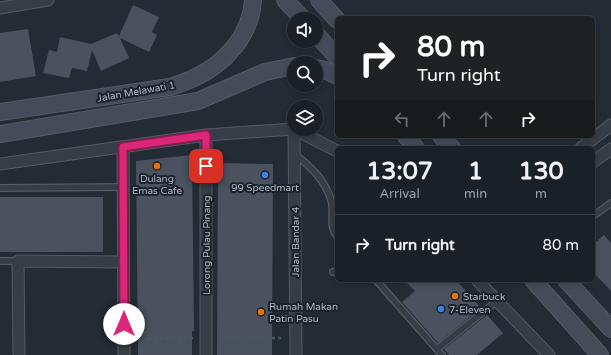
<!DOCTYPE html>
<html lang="en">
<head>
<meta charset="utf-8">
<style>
  :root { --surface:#1a2028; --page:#272d34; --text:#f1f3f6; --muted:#9fa3a8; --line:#383e45 }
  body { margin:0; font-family:"Varela Round",sans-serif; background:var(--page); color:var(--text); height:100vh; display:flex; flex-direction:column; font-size:15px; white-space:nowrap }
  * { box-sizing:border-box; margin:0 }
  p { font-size:13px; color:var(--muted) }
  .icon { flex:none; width:22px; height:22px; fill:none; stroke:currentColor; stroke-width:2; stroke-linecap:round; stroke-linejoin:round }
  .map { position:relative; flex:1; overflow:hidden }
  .drawer { position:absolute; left:335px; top:146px; width:260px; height:136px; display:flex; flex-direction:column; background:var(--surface); border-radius:6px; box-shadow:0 2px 6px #0003,0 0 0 1px var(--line) }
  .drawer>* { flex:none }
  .banner { position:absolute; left:335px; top:16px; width:260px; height:122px; border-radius:6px; box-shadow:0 2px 6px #0003,0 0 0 1px var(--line); background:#202124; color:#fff; overflow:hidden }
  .fabs { position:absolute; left:287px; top:12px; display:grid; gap:8px }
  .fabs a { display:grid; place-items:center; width:36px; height:36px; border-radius:50%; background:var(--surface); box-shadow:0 2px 6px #0003,0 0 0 1px var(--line); font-size:20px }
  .pin { position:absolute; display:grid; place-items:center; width:34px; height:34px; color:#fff; margin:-17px; border-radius:8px; box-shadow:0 2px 6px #0006 }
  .me { position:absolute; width:44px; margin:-22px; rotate:0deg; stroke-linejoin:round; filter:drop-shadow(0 0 3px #0008) }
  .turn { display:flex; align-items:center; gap:14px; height:84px; padding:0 16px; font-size:18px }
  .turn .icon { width:52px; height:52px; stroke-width:2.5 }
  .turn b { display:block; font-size:28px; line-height:34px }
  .lanes { display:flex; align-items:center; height:38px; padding:0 16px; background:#0003; justify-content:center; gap:20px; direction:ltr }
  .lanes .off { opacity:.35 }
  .eta { display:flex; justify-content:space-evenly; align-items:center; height:68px; text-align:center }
  .eta b { font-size:24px; font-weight:700; line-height:28px }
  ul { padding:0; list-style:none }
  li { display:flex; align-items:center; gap:12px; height:60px; padding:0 16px; border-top:1px solid var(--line) }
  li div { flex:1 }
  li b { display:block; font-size:15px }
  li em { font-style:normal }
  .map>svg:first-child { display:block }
  .building { fill:#4a525f }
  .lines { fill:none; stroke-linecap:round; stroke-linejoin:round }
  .lane-casing { stroke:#545b64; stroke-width:8 }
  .street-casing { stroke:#545b64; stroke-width:13 }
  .secondary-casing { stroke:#545b64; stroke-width:18 }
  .path { stroke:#4a585b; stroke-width:2.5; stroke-dasharray:3 3; stroke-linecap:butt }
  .lane { stroke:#363d46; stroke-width:5.5 }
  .street { stroke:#363d46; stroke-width:11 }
  .secondary { stroke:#454c59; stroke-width:16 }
  .route-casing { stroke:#8e194d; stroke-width:10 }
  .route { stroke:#db2777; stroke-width:7 }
  .food-dot { fill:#e8710a; stroke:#1c222b; stroke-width:1.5 }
  .shop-dot { fill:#3f7fe0; stroke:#1c222b; stroke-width:1.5 }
  .labels { text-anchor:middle; stroke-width:4; stroke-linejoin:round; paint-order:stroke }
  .street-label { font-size:10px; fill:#b1b8c3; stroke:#1c222b }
  .poi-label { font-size:10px; fill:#b1b8c3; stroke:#1c222b; text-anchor:start }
</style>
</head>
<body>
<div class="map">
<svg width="611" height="355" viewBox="0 0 611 355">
  <rect width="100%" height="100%" fill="#232b35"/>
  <path class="building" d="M133,5l26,12 -7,15 5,3 -8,17 -29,-14 9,20 -28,13 -9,-21 -5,21 -15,-3 -3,10 -26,-5 6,-23 8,2 3,-15 31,7 26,-11 2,3z
    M28,29l8,47 -36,6v-49z
    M192,155l2,176h-2v24h-54l-2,-194z
    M218,163l55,1 -1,191h-55z
    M0,197h103v55h-103z
    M604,235l7,8v48l-18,-19v-27z
    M404,280h52l25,28 -43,35 -36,-41 13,-11z
    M487,315l16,18 -26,22h-28l-5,-6z"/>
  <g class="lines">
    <defs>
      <path id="lane" d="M294,154c17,12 31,26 37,46 4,12 -3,25 6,36
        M0,188l123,-1
        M593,216l18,-13
        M0,261h18
        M333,272l4,-1
        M376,280l66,75
        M437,349l60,-48"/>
      <path id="street" d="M0,8l48,-8
        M294,129l2,226
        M123,147l1,208
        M581,148l30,-23
        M593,162l18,-13
        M0,164l206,-29 88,-6 43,22
        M477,280l72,75
        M19,355l-1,-94 105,1
        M206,355v-220"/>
      <path id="secondary" d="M285,0l18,19
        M319,0l18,20
        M316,34l21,23
        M316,68l9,2 12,6
        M0,112l170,-25c8,-3 16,-5 24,-9 31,-14 57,-43 59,-78
        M0,134l198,-33 67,-29 29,-6
        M406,136l10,12
        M441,136l11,12
        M533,280l67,75
        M566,280l45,49"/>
    </defs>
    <use href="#lane" class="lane-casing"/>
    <use href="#street" class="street-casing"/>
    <use href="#secondary" class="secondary-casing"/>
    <path class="path" d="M218,338h65
      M136,339l57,-1"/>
    <use href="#lane" class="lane"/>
    <use href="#street" class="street"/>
    <use href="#secondary" class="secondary"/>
  </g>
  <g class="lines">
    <defs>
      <path id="route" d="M124,324l-1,-177 83,-12v31"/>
    </defs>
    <use href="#route" class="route-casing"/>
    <use href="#route" class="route"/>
  </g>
  <g class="food-dot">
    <circle cx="157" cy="166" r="4"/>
    <circle cx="455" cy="296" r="4"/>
    <circle cx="261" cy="312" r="4"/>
  </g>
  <g class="shop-dot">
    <circle cx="265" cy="175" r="4"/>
    <circle cx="441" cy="309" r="4"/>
  </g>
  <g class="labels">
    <g class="street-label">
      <text transform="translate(136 91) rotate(-10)" y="4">Jalan Melawati 1</text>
      <text transform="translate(295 242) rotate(-90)" y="4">Jalan Bandar 4</text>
      <text transform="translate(206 245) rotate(-90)" y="4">Lorong Pulau Pinang</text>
    </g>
    <g class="poi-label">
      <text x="157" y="182" text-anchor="middle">Dulang<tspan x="157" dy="12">Emas Cafe</tspan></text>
      <text x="265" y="191" text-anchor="middle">99 Speedmart</text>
      <text x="463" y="300">Starbuck</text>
      <text x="269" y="310">Rumah Makan<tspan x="269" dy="12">Patin Pasu</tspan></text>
      <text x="449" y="313">7-Eleven</text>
    </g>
  </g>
</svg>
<div class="fabs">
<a><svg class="icon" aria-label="sound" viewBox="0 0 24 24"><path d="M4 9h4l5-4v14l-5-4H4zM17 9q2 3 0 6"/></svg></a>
<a><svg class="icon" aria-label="search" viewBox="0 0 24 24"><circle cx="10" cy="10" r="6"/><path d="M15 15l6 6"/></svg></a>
<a><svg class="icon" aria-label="layers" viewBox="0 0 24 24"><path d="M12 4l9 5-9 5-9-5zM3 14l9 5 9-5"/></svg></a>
</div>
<div class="pin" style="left:206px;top:166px;background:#d93025"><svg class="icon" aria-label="arrive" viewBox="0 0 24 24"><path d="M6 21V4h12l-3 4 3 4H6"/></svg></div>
<svg class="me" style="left:124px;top:324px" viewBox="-20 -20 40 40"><circle r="19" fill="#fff"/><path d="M0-13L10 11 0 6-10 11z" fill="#db2777"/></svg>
<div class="banner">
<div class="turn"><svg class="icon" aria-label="right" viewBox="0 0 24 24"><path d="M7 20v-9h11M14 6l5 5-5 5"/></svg><div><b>80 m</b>Turn right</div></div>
<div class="lanes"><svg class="icon off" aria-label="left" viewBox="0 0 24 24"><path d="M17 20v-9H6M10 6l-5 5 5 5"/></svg><svg class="icon off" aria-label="ahead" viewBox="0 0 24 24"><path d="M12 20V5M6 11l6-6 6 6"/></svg><svg class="icon off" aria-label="ahead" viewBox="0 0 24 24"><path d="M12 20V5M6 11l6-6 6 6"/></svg><svg class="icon" aria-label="right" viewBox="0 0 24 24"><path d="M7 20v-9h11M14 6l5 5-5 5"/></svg></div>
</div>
<section class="drawer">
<div class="eta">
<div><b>13:07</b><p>Arrival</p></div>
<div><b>1</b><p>min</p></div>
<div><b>130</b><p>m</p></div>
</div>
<ul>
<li><svg class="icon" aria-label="right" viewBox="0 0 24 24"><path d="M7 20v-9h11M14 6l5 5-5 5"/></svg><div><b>Turn right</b></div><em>80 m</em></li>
</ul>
</section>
</div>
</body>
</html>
